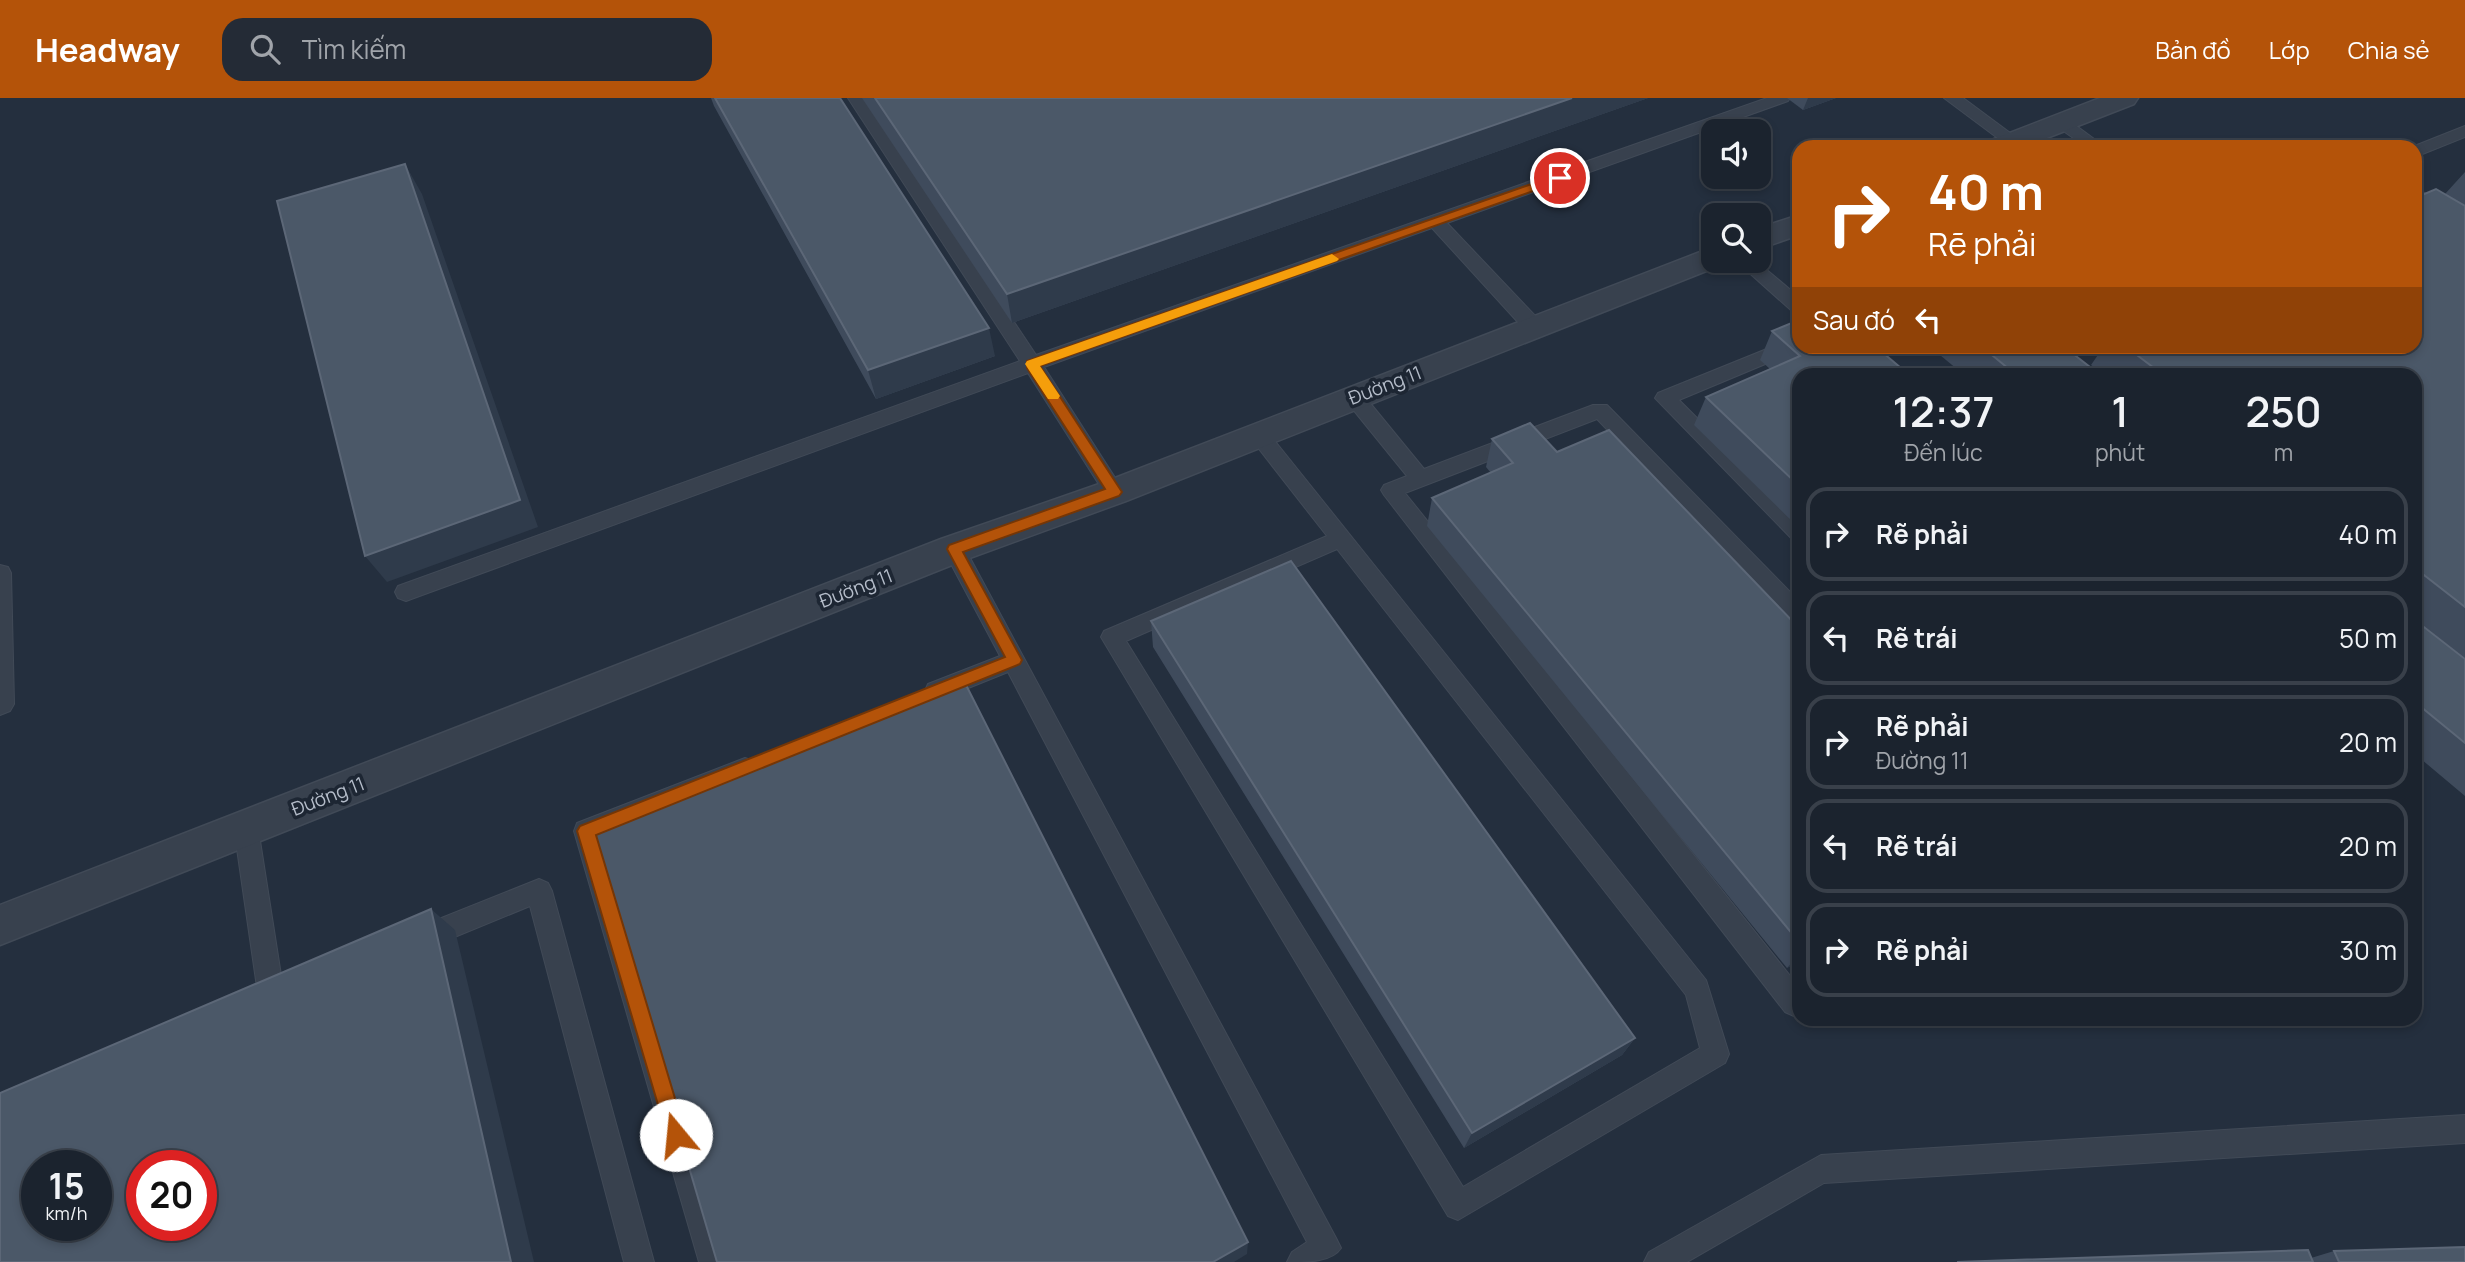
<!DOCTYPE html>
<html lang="vi">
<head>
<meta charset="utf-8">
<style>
  :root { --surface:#1b232e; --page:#242b36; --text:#f1f3f6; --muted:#a0a4aa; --line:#39404a; --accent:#b45309 }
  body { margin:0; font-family:Manrope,sans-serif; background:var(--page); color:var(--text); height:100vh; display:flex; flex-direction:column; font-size:26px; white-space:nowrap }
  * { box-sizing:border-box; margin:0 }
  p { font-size:23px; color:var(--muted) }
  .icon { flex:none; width:38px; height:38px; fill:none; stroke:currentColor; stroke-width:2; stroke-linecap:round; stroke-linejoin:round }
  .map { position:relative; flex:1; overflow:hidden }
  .sheet { position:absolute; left:1792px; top:270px; width:630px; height:658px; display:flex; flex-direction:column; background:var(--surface); border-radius:21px; box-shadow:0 4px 10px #0003,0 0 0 2px var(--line) }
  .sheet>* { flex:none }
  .hud { position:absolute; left:1792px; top:42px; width:630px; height:214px; border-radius:21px; box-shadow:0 4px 10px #0003,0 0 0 2px var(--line); background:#b45309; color:#fff; overflow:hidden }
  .tools { position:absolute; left:1701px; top:21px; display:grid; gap:14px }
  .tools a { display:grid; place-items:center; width:70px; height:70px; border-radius:14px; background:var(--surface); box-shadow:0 4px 10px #0003,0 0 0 2px var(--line); font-size:35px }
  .speed { position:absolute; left:21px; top:1052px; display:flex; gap:14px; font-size:35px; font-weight:700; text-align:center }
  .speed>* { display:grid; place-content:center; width:91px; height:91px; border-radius:50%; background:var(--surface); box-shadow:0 4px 10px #0003,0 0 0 2px var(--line); line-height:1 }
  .speed small { font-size:18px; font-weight:400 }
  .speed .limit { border:10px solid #d22; background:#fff; color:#111 }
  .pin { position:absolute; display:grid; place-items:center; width:60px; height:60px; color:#fff; margin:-30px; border:4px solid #fff; border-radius:50%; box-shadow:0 2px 7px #0007 }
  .me { position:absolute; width:77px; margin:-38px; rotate:343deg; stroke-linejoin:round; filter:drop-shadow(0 0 5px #0008) }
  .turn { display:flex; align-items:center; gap:24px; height:147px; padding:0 21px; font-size:32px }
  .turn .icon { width:91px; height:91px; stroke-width:2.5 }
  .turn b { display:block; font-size:49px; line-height:60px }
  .then { display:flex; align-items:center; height:66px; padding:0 21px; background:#0003; gap:14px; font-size:26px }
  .eta { display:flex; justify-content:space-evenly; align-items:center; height:119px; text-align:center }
  .eta b { font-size:42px; font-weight:600; line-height:49px }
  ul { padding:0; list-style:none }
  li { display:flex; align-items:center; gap:21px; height:94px; margin:0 14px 10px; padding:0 7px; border:4px solid var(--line); border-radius:21px }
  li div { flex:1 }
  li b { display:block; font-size:26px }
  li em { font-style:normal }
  header { display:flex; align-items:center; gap:42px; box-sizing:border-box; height:98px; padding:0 35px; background:var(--accent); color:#fff }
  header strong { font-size:33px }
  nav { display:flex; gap:38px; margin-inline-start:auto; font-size:24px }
  .search { width:490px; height:63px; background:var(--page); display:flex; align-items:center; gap:18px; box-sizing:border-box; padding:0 24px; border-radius:21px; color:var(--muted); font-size:26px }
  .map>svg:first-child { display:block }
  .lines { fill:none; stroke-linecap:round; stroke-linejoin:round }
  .lane-casing { stroke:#414a57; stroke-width:2 }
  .street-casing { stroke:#414a57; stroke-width:3 }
  .lane { fill:#38414e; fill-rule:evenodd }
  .street { fill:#38414e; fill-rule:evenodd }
  .wall { fill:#3f4b5c }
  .shaded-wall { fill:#2f3b4b }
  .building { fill:#4b5868; stroke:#5c6777; stroke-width:2; fill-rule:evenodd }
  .route { fill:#b45309; stroke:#753606; stroke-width:2 }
  .slow { fill:#f59e0b }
  .labels { text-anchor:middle; stroke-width:7; stroke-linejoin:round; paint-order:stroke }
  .street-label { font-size:19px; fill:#b4bcc9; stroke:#1d2633 }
</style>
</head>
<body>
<header>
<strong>Headway</strong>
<div class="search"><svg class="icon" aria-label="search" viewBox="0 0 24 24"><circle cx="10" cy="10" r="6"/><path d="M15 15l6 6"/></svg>Tìm kiếm</div>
<nav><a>Bản đồ</a><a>Lớp</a><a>Chia sẻ</a></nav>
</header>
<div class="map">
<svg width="2465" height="1164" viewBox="0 0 2465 1164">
  <rect width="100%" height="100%" fill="#242f3e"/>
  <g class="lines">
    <defs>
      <path id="lane" d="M848,0h16l172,257 731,-257h23l-2,3 -341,122 94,99 2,5 -2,5h-14l-95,-104 -388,139 77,120 3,5 -3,5 -7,3 -7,-3 -79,-124 -614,225 -8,3 -8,-3 -3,-6 3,-6 622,-225z
        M1944,0h19l58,43 -2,4h-12z
        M2061,19l6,2 38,28h-19l-31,-22 -2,-3z
        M2465,28v11l-50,20v-10h-3z
        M2415,90l50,27v14l-50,-29z
        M1736,163h20l43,36v16l-7,-2z
        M1799,238v10l7,1 -127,53 120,120v21l-7,-2 -137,-141 3,-5z
        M1354,292l7,2 63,77 169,-64h14l192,196v23l-8,-3 -194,-202 -192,74 394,494v27l-5,2 -9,-4 -401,-517 -3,-5 3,-5 23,-9 -60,-74 -3,-5 3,-5z
        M1259,330l7,2 440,550 23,74 -4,9 -267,157 -10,-4 -347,-579 3,-6 223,-95 -75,-96 -3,-5 3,-5zM1337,451l349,446 14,53 -237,139 -337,-546z
        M954,443l8,2 374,695 5,10c-9,14 -33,14 -54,14l5,-10 15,-10 -299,-570 -72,29 -8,-3 -3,-7 3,-7 72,-28 -57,-107 3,-6z
        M0,467l8,2 3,6 3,131 -4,7 -10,4z
        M745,660l8,3 4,7 -4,7 -153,62 129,425h-30l-125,-431 3,-8z
        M246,719l9,3 3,8 27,173 -4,9 -9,4 -9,-4 -4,-9 -25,-173 3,-8z
        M539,781l9,4 4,8 102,371h-30l-94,-356 -107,44 -9,-3 -4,-9 4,-9z
        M2465,1017v28l-641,40 -137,79h-43l5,-10 172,-97z"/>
      <path id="street" d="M2100,0h38l-4,6 -110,43h-39l4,-6z
        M1799,117v20l-40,14v-21z
        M1713,149v14h13l-2,3 -598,237 -159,58 -967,386v-40l941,-366 161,-56z"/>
    </defs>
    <use href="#lane" class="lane-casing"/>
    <use href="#street" class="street-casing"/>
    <use href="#lane" class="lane"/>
    <use href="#street" class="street"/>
  </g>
  <path class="wall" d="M711,0h4l280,258 -119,43 -162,-293z
    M862,0h786l-636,225z
    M1787,0h49l-33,12z
    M2465,74v486l-50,-39v-245h-311l-13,-9 13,-19h311l30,-152z
    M1772,233l27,15h76l-76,28v154l-105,-103 12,-28 64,-28 -10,-9z
    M1929,248h134l36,28h-136z
    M1492,341l65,13 242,176v333l-12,7 -360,-442 5,-28 59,-25 -5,-6z
    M2415,522l50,39v137l-50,-42z
    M1151,523l484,417 -13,17 -158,93 -311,-501z
    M2334,1153l131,11h-508l354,-4z"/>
  <path class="shaded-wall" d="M1572,0h76l-636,225 -5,-29z
    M1808,0h28l-33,12z
    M405,66l17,30 116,333 -151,55 -22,-26z
    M989,230l6,28 -119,43 -8,-29z
    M431,811l24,21 79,332h-23z
    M1799,857v6l-12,7z
    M1635,940l-13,17 -158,93 8,-15z
    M1248,1144l-1,12 -13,8h-21z"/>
  <path class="building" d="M715,0h125l149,230 -121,42z
    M875,0h697l-565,196z
    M405,66l115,336 -155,56 -88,-355z
    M2436,91l29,17v401l-50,-39v-194h-253l-37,-28h290v-148z
    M1799,222v26h76l33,28h-109v112l-93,-89 94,-41 -28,-25z
    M1981,248h82l36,28h-84z
    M1530,325l27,29 52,-22 190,198v314l-367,-444 81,-35 -21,-24z
    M1291,463l344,477 -163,95 -321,-512z
    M2415,522l50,39v84l-50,-41z
    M962,579l286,565 -35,20h-496l-127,-430z
    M431,811l80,353h-511v-169zM37,1068h59v59h-59zM142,1068h59v59h-59z
    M2465,1149v15h-126l-5,-11z
    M2308,1152l5,12h-356z"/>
  <path class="route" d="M1560,76l4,1v5l-524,186 82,126 -3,4 -156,56 59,108 -2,4 -424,171 90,300 -3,7 -7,3 -7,-3 -92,-311 3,-5 425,-169 -58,-108 2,-4 156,-56 -78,-121v-7z"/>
  <path class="slow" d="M1332,156l7,5 -2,2 -297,105 20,30 -2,3h-10l-23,-35 2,-3z"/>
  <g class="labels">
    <g class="street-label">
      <text transform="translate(1385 287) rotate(-21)" y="7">Đường 11</text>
      <text transform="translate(856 490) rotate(-21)" y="7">Đường 11</text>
      <text transform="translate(328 698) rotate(-21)" y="7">Đường 11</text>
    </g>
  </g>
</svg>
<div class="tools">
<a><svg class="icon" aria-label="sound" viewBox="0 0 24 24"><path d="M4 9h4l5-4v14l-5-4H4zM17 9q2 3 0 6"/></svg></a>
<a><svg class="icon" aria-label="search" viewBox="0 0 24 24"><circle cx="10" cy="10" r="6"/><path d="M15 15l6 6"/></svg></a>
</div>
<div class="speed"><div>15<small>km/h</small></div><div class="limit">20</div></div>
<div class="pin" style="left:1560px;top:80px;background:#d93025"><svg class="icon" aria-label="arrive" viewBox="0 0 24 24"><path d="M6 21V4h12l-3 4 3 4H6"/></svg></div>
<svg class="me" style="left:676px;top:1037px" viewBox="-20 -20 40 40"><circle r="19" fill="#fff"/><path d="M0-13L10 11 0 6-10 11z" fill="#b45309"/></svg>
<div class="hud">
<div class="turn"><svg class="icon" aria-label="right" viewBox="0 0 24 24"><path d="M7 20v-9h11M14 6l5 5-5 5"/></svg><div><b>40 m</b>Rẽ phải</div></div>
<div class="then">Sau đó<svg class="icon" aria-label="left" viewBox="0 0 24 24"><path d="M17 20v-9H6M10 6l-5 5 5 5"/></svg></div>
</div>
<section class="sheet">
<div class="eta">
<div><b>12:37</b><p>Đến lúc</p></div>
<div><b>1</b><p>phút</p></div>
<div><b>250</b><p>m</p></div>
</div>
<ul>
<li><svg class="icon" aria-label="right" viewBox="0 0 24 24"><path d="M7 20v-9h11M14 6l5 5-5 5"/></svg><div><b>Rẽ phải</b></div><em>40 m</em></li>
<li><svg class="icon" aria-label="left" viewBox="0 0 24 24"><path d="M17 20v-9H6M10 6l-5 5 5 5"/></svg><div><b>Rẽ trái</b></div><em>50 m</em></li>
<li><svg class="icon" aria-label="right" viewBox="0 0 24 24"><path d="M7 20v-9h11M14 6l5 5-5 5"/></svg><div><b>Rẽ phải</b><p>Đường 11</p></div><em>20 m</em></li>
<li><svg class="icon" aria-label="left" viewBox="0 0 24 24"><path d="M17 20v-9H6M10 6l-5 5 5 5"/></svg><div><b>Rẽ trái</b></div><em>20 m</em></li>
<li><svg class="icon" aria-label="right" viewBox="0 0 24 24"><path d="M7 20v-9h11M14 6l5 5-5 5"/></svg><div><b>Rẽ phải</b></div><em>30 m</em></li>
</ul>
</section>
</div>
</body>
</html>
